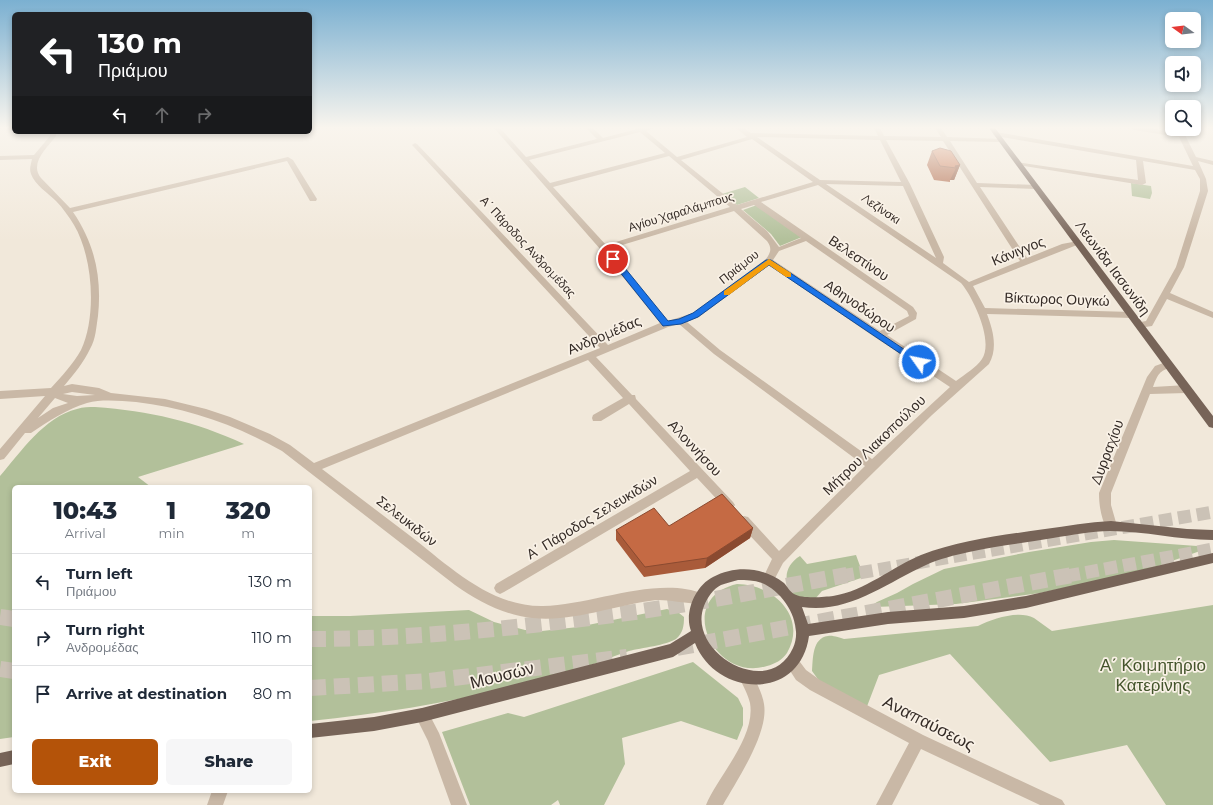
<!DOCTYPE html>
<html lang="en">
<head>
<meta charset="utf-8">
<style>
  :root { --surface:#fff; --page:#f6f6f7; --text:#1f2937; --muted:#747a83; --line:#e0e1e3; --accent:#b45309 }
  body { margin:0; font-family:Montserrat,sans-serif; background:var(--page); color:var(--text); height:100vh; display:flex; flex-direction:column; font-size:15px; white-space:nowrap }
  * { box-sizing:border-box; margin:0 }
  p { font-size:13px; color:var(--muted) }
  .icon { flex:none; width:22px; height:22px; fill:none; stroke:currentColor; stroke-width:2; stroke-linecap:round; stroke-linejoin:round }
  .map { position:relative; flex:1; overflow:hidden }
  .sheet { position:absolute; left:12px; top:485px; width:300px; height:308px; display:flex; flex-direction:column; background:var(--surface); border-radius:6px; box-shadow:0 2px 6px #0003 }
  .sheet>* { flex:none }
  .guide { position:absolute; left:12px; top:12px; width:300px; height:122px; border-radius:6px; box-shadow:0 2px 6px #0003; background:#202124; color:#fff; overflow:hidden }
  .needle { width:26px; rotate:285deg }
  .fabs { position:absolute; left:1165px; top:12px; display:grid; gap:8px }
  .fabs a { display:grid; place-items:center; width:36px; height:36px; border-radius:6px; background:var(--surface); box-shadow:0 2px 6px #0003; font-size:20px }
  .pin { position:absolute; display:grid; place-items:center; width:34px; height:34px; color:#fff; margin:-17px; border:2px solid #fff; border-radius:50%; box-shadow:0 1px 4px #0007 }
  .me { position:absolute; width:44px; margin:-22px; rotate:303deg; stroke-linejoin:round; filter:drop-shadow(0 0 3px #0008) }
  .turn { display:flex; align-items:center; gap:14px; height:84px; padding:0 20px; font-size:18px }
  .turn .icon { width:52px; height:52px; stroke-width:2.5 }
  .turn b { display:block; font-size:28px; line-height:34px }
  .lanes { display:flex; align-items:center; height:38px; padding:0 20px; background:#0003; justify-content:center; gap:20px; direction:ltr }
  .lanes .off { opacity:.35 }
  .eta { display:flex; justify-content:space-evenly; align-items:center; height:68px; text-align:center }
  .eta b { font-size:24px; font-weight:800; line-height:28px }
  .button { display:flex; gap:8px; margin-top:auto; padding:8px 20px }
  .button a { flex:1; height:46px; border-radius:6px; background:var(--accent); color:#fff; font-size:16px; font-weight:800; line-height:46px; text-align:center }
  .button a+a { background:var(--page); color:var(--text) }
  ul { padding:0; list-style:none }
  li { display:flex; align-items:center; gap:12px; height:56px; padding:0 20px; border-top:1px solid var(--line) }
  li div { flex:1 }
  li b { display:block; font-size:15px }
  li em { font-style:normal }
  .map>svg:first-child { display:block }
  .green { fill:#b2c09a }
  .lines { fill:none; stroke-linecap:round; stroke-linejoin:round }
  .highway-tunnel-far1 { stroke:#cbc2b6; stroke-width:13; stroke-dasharray:13 6; stroke-linecap:butt }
  .highway-tunnel { stroke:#cbc2b6; stroke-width:16; stroke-dasharray:16 8; stroke-linecap:butt }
  .minor { fill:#c9b8a6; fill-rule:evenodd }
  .major { fill:#776458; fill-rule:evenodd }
  .wall { fill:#a95b3a }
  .shaded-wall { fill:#8a4a30 }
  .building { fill:#c56a44; stroke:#8a4a30 }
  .route { fill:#1a73e8; stroke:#114b97 }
  .slow { fill:#f59e0b }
  .labels { text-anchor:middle; stroke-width:3.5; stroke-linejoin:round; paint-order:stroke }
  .far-street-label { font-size:12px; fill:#352c27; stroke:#f9f1e6 }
  .street-label { font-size:14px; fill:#352c27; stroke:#f9f1e6 }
  .near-park-label { font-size:17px; fill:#43542b; stroke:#f9f1e6 }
  .near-street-label { font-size:17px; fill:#352c27; stroke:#f9f1e6 }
</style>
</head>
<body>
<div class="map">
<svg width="1213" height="805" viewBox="0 0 1213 805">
  <rect width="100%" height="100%" fill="#f1e8da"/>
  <path class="green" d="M1131,183l20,3 1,7 -2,6 -18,-3z
    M745,187l14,11 -22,7 -15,-11z
    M757,205l45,32 -22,9 -9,-12 -28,-24z
    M95,407c55,4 99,14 149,37l-106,33 13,10h-137v250l-14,2v-263c21,-24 44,-59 77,-67 6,-2 12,-2 18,-2z
    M1114,540l83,6 4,3 -1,2 -56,20 -104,22 -84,11 -82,3v-3l3,-2 20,-9 16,-9 31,-15 85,-17 62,-10z
    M856,555l8,22 -42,14 -7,8c-6,0 -16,0 -22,-4 -1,-2 -2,-4 -3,-6 -7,-12 -3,-25 10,-33l7,8z
    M737,584c36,0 71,33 50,69 -5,7 -12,11 -20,13 -52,17 -94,-67 -30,-82z
    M1213,605v200h-47l-39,-60 -77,17 -100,-108 -71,21 -13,34 -46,-27 -8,-11c1,-12 0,-33 16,-35 5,-1 12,2 16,3l134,-13c15,-7 40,-16 56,-8 6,4 12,9 18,13z
    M667,609l12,4 5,4c0,9 -1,16 -8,22 -9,6 -35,9 -47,12 -18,6 -36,14 -54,19 -87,26 -175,42 -265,51v-105h40l119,-6 25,12 31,8 17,1 36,-4z
    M693,662l45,36 5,10v17l-6,15 -56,-19 -59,17 3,26 -21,41h-44l-2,-5 -7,5h-81l-28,-73 66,-19 16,4z"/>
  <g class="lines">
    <path class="highway-tunnel-far1" d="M841,576l372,-64
      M1067,576l146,-27"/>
    <path class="highway-tunnel" d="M0,617l14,2
      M310,639c102,0 209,-11 310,-25 76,-10 152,-26 227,-39
      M677,648l395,-73
      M0,669l14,2
      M310,688l119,-7 198,-24"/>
    <path class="minor" d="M494,128h6l26,29 71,-18 -11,-11h7l10,10 34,-9 -1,-1h17l-7,3 31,26 70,-20 -11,-9h7l8,5 127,3 -4,-8h6l4,8 57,1 -6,-9h6l6,9 56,2v2l-2,1 -51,-1 27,42 59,2 4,2 -4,2 -56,-2 47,71 35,-14 16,-3 4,2 -109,43 12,22 147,4 4,3 -4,3 -145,-4c6,16 11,34 2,50l-57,51 -112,110 -37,38 -11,21 -4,2 -4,-2 -2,-4 10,-21 -32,-34 -2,-4 2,-4 4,-1 4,1 31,34 86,-85 -151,-112 -35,-30 -11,3 -72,30 36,38h3l1,4 97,103 2,3 -2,3 -4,2 -4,-2 -28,-30 -193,114 -4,2 -4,-2 -2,-4 2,-4 194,-113 -61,-67 -28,17h-8l-1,-3 1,-3 30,-17 -35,-38 -266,109c29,22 58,44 87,66 39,30 81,72 134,71 50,-1 114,-31 161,-12l2,4 -2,4c-10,4 -34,-3 -48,-2 -44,5 -90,26 -136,16 -24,-5 -45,-17 -65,-31l-173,-134c-46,-26 -94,-43 -146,-49 -16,-1 -34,-3 -49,1 -20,6 -38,18 -56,30h-6l-21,26 -4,1v-11l45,-53 -45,3v-8l51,-3c11,-12 22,-24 30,-38 16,-34 12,-93 -7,-125 -5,-8 -11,-17 -18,-24 -8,-8 -21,-16 -25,-27 -2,-5 0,-10 1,-15l-32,1v-4l34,-1 16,-19v-4h6v4c-9,12 -27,27 -15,42l29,30 218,-51 5,3 24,39 -1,2h-6l-23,-40 -214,51c22,32 29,66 25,104 -2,12 -2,22 -8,33 -6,13 -16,25 -26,37l8,-2 27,4 12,5 54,6 41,10 24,8 40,17 20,11 24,18 286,-115 -187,-202 -1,-1 3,-2 2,1 191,201 52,-22 -59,-73zM640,132l25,21 -115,30 -21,-23zM757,137l123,3 21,42 -81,-2zM752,139l61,43 -76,23 -56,-45zM886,140l57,1 77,120 -51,21 -26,-19 1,-6 -34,-73zM669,156l61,51 -124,38 -53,-58zM826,184l77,2 33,72zM818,185l143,98c12,14 33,58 21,76 -6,9 -17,15 -26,22l-69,-46 29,-16 1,-6 -4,-6 -152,-105zM754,205l47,33 -22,9 -12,-16 -26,-22zM734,211l33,30c5,7 4,11 -1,18l-73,54 -25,8 -59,-72zM806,241l101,70 2,5 -29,15 -107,-71 6,-9zM769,265l107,73 74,49 -78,72 -152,-109 -33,-28 12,-5zM72,392l23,3 -18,1 -14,-2zM55,398l13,5 -15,5 -15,10z
      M1131,128h16l30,4 -1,-3h6l14,28 17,4v4l-15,-4 8,18 2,12 -24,76 -14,26 43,19v6l-46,-19 -15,27 -13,2 -4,-3 1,-2 10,-2 30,-54 24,-76v-12l-5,-9 -52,-9 3,22 -4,2 -124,-20 -2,-1v-2l122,18 -2,-20 -140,-24 -3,-2 3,-2 197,34 -14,-29 -45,-7z
      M1166,362l6,1 2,2 -2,2c-13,4 -14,7 -19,20l34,-2 5,4 -5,4 -37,1 -39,99v12l6,21 -2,4 -4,1 -4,-1c-6,-12 -8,-25 -8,-37l48,-116 8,-11z
      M792,656l5,2 9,12 14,10 103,55 139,65 3,5h-25l-119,-56 -29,56h-16l33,-62 -99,-53 -14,-10 -11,-17 2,-5z
      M746,670l5,2c5,10 11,20 13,32 5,29 -27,76 -41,101h-17c12,-29 50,-68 44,-102 -2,-9 -7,-17 -11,-26l2,-5z
      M422,708l5,2 12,23 28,72h-16l-23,-64 -13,-26 2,-5z
      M212,791h16l-5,14h-16z"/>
    <path class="major" d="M989,128h6l218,288v12l-4,-1z
      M1111,521l76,8 26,1v10c-35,0 -68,-9 -103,-9 -19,0 -38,4 -57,7 -28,5 -56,8 -84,14 -14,3 -30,7 -43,13 -40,18 -77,49 -124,42l6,17 80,-12 76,-6 62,-10 187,-43v10l-187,45 -62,10 -76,6 -79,12c-9,66 -93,61 -114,7l-22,14 -251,65 -48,9 -64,7v-14l64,-7 48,-9 248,-64 21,-13c-7,-18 4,-45 22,-54 23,-12 50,-10 71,6 3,3 6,9 10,11 8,5 30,3 39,2 32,-5 59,-29 88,-41 39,-15 83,-20 124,-26 22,-3 44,-7 66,-8zM738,580c8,0 16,0 24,3 22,9 42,41 31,65 -24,53 -107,4 -89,-42 3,-8 9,-17 17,-21 5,-2 11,-3 17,-5z
      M14,750v14l-14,3v-14z"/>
  </g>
  <path class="wall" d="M932,151l28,14 -6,15h-4v2l-16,-2 -7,-15z
    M753,528l-3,10 -45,30 -61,9 -28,-37v-10z"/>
  <path class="shaded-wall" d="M960,165l-6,15h-4l6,-12 -1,-2z
    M753,528l-3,10 -45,30 2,-10z"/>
  <path class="building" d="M940,148l11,3 9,14 -5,1 1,2 -16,-2 -8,-15z
    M722,494l31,34 -46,30 -62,9 -29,-37 38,-22 15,18z"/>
  <linearGradient id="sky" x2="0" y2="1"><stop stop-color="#7bb0d1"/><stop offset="0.53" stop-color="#f9f5ee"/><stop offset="1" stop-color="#f9f5ee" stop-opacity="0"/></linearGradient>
  <rect width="1213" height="241" fill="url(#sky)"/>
  <path class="route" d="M611,257h5l52,64 11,-2 14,-6 73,-53h5l152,102 -4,3 -3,-1 -147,-99 -71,52 -17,7 -18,2 -52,-65z"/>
  <path class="slow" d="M769,259l22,14v4h-5l-17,-12 -40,30h-5v-4z"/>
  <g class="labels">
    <g class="far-street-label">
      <text transform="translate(881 209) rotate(34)" y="4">Λεζίνσκι</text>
      <text transform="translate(681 212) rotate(-17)" y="4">Αγίου Χαραλάμπους</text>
      <text transform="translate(528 247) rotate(47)" y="4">Α΄ Πάροδος Ανδρομέδας</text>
      <text transform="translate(739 267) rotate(-38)" y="4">Πριάμου</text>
    </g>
    <g class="street-label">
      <text transform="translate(1018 251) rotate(-22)" y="5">Κάνιγγος</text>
      <text transform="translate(859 258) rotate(34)" y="5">Βελεστίνου</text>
      <text transform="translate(1113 268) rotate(53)" y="5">Λεωνίδα Ιασωνίδη</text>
      <text transform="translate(1057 299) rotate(2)" y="5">Βίκτωρος Ουγκώ</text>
      <text transform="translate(860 306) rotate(34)" y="5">Αθηνοδώρου</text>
      <text transform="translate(604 335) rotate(-23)" y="5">Ανδρομέδας</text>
      <text transform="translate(874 445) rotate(-44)" y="5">Μήτρου Λιακοπούλου</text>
      <text transform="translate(695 448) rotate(47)" y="5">Αλοννήσου</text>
      <text transform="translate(1107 452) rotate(-69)" y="5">Δυρραχίου</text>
      <text transform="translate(592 517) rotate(-31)" y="5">Α΄ Πάροδος Σελευκιδών</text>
      <text transform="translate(407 521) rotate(38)" y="5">Σελευκιδών</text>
    </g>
    <g class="near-park-label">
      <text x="1153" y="671">Α΄ Κοιμητήριο<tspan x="1153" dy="20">Κατερίνης</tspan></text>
    </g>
    <g class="near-street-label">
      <text transform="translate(502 675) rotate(-14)" y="6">Μουσών</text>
      <text transform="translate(929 723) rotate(27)" y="6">Αναπαύσεως</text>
    </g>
  </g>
</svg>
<div class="fabs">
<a><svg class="needle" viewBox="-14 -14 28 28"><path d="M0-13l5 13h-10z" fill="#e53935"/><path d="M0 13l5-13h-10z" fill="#747a83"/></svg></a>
<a><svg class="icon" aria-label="sound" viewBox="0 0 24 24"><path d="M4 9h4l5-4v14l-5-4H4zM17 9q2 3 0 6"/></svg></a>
<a><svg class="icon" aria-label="search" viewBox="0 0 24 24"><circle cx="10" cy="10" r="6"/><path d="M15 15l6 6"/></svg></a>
</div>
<div class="pin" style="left:613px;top:259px;background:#d93025"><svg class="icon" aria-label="arrive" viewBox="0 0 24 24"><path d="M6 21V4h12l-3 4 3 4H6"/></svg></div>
<svg class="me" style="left:919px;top:362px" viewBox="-20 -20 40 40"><circle r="17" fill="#1a73e8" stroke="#fff" stroke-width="3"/><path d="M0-11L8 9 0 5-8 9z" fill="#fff"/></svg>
<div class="guide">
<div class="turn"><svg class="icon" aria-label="left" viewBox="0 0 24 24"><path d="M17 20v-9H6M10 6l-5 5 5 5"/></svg><div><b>130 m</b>Πριάμου</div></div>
<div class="lanes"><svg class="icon" aria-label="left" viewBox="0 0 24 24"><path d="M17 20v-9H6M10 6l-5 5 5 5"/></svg><svg class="icon off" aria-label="ahead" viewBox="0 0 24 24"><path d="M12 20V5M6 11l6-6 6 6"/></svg><svg class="icon off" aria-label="right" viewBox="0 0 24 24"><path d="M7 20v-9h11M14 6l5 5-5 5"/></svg></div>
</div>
<section class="sheet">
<div class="eta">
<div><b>10:43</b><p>Arrival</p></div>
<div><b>1</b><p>min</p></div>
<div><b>320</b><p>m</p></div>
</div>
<ul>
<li><svg class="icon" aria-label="left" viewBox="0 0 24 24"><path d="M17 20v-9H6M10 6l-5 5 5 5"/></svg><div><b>Turn left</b><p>Πριάμου</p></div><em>130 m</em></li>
<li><svg class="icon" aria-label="right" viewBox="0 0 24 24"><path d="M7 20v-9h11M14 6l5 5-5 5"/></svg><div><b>Turn right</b><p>Ανδρομέδας</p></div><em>110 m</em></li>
<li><svg class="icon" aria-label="arrive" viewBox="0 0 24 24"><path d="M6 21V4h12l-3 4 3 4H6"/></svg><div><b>Arrive at destination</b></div><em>80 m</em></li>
</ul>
<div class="button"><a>Exit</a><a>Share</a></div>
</section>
</div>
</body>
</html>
